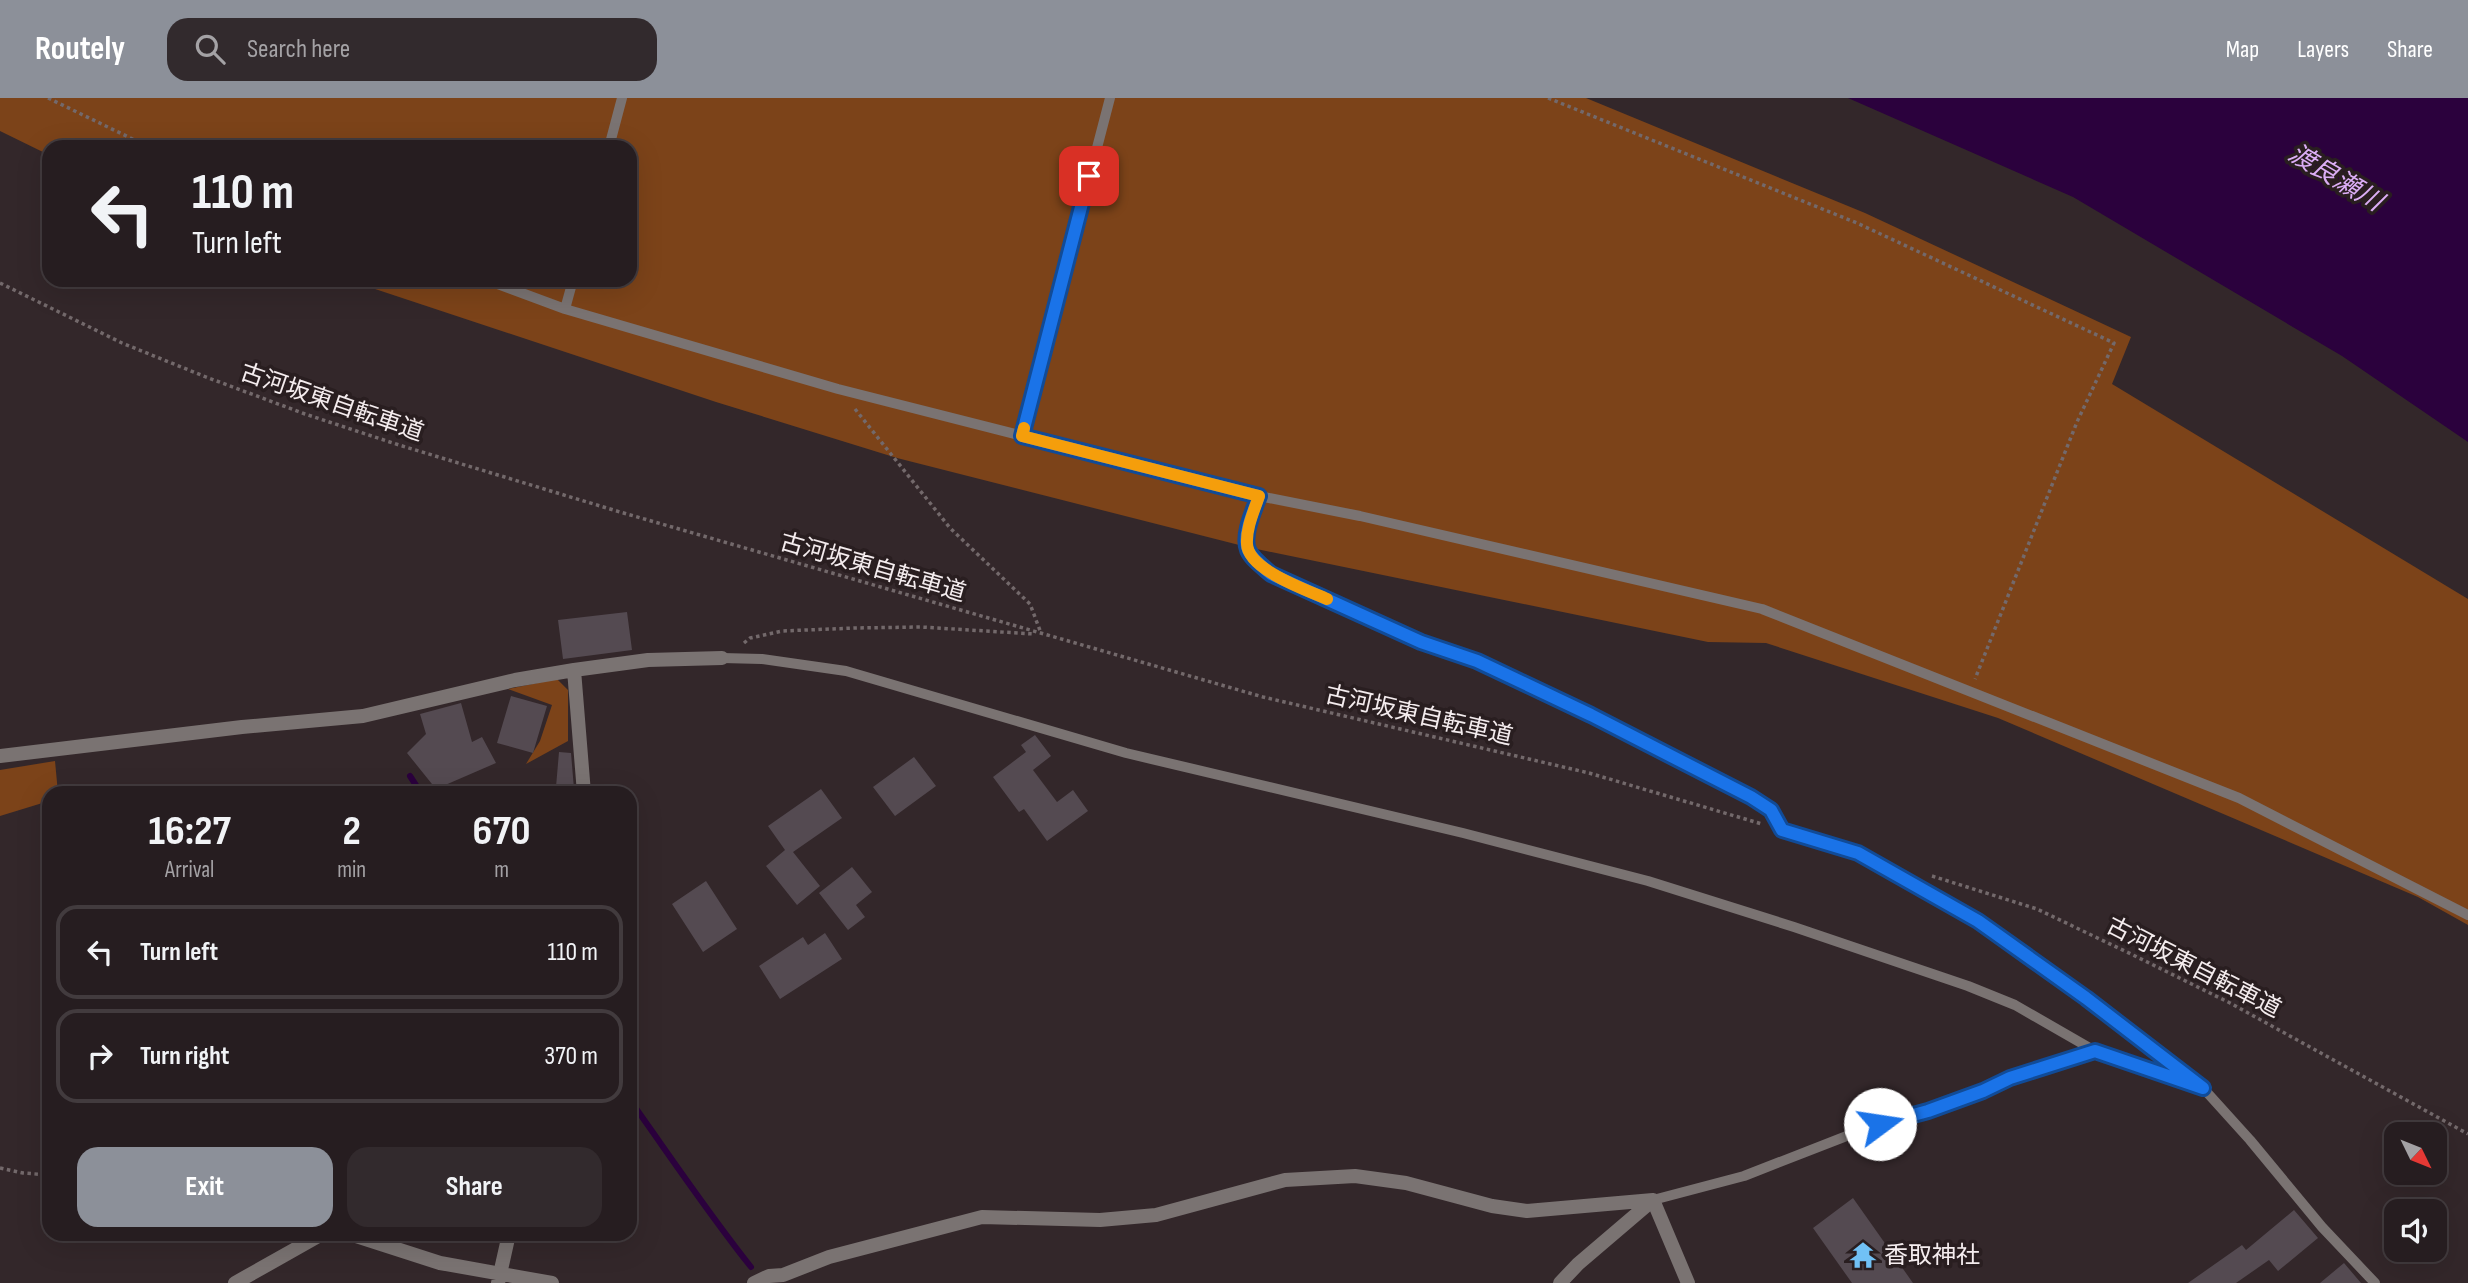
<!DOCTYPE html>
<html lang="en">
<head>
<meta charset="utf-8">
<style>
  :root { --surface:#261d20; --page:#322a2d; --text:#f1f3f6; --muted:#a4a2a5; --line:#423b3e; --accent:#8c9099 }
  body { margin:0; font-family:"Sofia Sans Condensed","Noto Sans JP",sans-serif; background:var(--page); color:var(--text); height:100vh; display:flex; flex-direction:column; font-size:26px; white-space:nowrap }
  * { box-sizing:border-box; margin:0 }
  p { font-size:23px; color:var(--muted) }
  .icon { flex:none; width:38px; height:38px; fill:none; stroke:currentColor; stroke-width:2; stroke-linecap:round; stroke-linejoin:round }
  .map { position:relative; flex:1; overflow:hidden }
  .details { position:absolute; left:42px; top:688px; width:595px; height:455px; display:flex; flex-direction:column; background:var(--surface); border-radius:21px; box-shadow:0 7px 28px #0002,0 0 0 2px var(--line) }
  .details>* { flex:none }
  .guide { position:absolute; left:42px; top:42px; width:595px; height:147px; border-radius:21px; box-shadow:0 7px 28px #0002,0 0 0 2px var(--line); background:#261d20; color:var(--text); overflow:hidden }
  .needle { width:46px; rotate:133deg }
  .tools { position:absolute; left:2384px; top:1024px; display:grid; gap:14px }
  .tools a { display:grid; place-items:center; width:63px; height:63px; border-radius:14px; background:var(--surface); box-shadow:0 7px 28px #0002,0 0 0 2px var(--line); font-size:35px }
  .pin { position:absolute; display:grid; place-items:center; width:60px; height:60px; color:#fff; margin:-30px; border-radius:14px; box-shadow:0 4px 10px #0006 }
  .me { position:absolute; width:77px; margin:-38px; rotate:76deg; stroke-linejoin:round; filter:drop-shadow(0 0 5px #0008) }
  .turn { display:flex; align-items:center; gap:24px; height:147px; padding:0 35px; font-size:32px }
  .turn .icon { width:91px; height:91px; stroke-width:2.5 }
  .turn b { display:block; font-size:49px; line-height:60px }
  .eta { display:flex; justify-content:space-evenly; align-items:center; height:119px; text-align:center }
  .eta b { font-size:42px; font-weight:700; line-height:49px }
  .button { display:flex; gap:14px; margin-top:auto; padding:14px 35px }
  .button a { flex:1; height:80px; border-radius:21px; background:var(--accent); color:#fff; font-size:28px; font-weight:700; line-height:80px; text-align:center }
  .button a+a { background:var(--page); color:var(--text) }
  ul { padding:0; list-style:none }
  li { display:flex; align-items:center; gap:21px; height:94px; margin:0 14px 10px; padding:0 21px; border:4px solid var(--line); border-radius:21px }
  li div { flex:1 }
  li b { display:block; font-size:26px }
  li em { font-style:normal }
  header { display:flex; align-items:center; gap:42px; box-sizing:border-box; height:98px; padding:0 35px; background:var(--accent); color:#fff }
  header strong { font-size:33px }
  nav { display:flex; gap:38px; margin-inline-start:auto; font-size:24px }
  .search { width:490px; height:63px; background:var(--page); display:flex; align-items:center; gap:18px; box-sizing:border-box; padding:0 24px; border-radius:21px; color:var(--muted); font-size:26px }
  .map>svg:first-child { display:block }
  .green { fill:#7c4319 }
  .water { fill:#2b013d }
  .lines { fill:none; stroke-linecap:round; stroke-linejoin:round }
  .stream { stroke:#2b013d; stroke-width:6 }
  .building { fill:#544a51 }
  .path { stroke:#73696b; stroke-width:3.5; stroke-dasharray:3.5 3.5; stroke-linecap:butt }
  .service { stroke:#7a7372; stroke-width:10 }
  .minor { stroke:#7a7372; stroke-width:14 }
  .route-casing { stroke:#114b97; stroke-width:18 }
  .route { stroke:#1a73e8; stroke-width:12 }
  .slow { stroke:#f59e0b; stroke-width:12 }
  .labels { text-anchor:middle; stroke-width:7; stroke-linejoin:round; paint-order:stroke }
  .street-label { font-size:24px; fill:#f4ecee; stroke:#291e20 }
  .poi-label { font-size:24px; fill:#f4ecee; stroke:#291e20; text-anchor:start }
  .water-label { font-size:26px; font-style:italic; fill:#dbadf5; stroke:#291e20 }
</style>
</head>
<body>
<header>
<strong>Routely</strong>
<div class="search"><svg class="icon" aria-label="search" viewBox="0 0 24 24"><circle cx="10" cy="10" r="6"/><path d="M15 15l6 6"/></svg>Search here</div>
<nav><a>Map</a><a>Layers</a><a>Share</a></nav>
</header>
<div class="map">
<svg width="2468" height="1185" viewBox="0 0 2468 1185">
  <rect width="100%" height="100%" fill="#33272a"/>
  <path class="green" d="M0,0h1586l279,115 266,124 -19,47 356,215v326l-50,-28 -420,-179 -232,-75 -58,-1 -461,-95 -350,-89 -181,-56 -350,-116 -10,-6h274v-133h-581v8l-49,-24z
    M557,581l11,11v51l-42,23 14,-23 12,-36 -44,-16z
    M55,663l3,32h-9v8l-49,15v-46z"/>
  <path class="water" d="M1848,0h620v344l-126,-86 -269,-159z"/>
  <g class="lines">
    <path class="stream" d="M410,678l11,17
      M630,1002c40,56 78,113 121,167"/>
  </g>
  <path class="building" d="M627,514l5,38 -69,9 -5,-39z
    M511,598l36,10 -14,47 -36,-10z
    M461,605l11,39 10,-5 14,26 -60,26 -29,-36 19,-19 -6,-20z
    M1035,637l16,21 -18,14 24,32 16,-12 15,21 -41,30 -23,-32 -5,3 -26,-35 33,-25 -5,-7z
    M559,654l12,1 3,36 -18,-2z
    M914,659l22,29 -41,30 -22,-29z
    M821,691l21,29 -49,34 27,34 -23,19 -31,-39 19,-16 -17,-24z
    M852,769l20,25 -16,13 9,12 -17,13 -29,-37z
    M706,783l31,48 -34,23 -31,-48z
    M825,835l17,26 -62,40 -21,-33 44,-29 5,8z
    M1853,1100l60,85h-61l-39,-55z
    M2294,1112l24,28 -40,33 -9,-11 -33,23h-48l54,-38 4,5z
    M2344,1165l17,20h-41z"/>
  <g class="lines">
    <path class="path" d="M48,0l101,49
      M1548,0l309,125 257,120 -37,79 -102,257
      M0,185l122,60 84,34 99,37 94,31 221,67 643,185 326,76 173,51
      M855,311l95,119 80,76 11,29
      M744,545l6,-5 32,-7 73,-3 66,-1 113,7
      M1932,778l105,33 94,45 99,49 238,131
      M0,1070l23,5 26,2"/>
    <path class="service" d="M609,49l13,-49
      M487,182l78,29 273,80 421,107 101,20 402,93 477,189 229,117
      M565,211l8,-29
      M1022,337l88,-337
      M1259,398c-14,41 -22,46 12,78l150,68 56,19 114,54 160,82 20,13 11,20 77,23 119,68 108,77 117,90 47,52 72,87 53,56
      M722,560l40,1 84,12 280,82 337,80 185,48 146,46 174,59 47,19 80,46
      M1653,1102l91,-24 136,-53 49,-12 54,-20 27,-13 85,-27 99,34"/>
    <path class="minor" d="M574,572l10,123
      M0,658l242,-29 121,-11 152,-36 59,-10 74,-10 74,-2
      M1653,1102l35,83
      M350,1136l90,29 112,20
      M235,1185l87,-49
      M498,1185l11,-49
      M754,1185l15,-7 14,-1 46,-18 153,-40 118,3 56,-5 129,-35 70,-4 51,7 86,23 35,5 126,-11
      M1560,1185l18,-19 75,-64"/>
  </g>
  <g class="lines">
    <defs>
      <path id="route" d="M1089,78l-67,260 237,60c-5,14 -17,39 -11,54 4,9 15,17 23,24l150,68 56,19 114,54 160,82 20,13 11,20 76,23 120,68 108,77 117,90 -108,-37 -85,27 -27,13 -55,20 -48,13"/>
    </defs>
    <use href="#route" class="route-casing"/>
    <use href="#route" class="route"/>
    <path class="slow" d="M1024,330l-2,8 237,60c-5,15 -13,32 -12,48 1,26 60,46 80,55"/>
  </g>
  <defs>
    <symbol id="temple-bare" viewBox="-9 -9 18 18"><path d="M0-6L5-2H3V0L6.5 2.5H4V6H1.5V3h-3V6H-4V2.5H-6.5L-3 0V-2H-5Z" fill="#71c1f5" stroke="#291e20" stroke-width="2.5" paint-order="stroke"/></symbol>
  </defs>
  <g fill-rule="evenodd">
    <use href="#temple-bare" x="1844" y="1138" width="38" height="38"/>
  </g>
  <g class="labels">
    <g class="street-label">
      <text transform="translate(332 304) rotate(19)" y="8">古河坂東自転車道</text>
      <text transform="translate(873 469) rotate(16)" y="8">古河坂東自転車道</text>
      <text transform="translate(1419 617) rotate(13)" y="8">古河坂東自転車道</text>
      <text transform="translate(2194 869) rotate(27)" y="8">古河坂東自転車道</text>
    </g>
    <g class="poi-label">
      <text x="1884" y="1165">香取神社</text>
    </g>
    <g class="water-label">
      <text transform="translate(2336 79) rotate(31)" y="9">渡良瀬川</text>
    </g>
  </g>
</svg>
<div class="tools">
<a><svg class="needle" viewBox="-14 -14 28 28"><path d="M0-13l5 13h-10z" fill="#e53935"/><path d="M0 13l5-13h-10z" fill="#a4a2a5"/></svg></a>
<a><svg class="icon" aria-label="sound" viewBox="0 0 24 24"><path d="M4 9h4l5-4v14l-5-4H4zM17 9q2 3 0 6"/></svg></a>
</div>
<div class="pin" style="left:1089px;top:78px;background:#d93025"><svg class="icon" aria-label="arrive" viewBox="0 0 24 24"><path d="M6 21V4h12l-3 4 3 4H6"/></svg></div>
<svg class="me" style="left:1880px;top:1026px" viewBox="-20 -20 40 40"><circle r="19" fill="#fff"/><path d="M0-13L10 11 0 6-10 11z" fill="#1a73e8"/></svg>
<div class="guide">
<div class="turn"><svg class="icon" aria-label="left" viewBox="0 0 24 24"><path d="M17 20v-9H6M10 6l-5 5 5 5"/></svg><div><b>110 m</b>Turn left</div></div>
</div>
<section class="details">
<div class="eta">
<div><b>16:27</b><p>Arrival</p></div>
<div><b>2</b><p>min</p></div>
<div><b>670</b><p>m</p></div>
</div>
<ul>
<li><svg class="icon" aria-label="left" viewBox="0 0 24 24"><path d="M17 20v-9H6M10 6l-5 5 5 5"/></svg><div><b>Turn left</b></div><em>110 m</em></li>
<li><svg class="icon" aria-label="right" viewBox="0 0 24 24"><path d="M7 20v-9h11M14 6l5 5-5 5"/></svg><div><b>Turn right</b></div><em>370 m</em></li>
</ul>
<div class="button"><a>Exit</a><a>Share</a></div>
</section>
</div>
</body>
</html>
